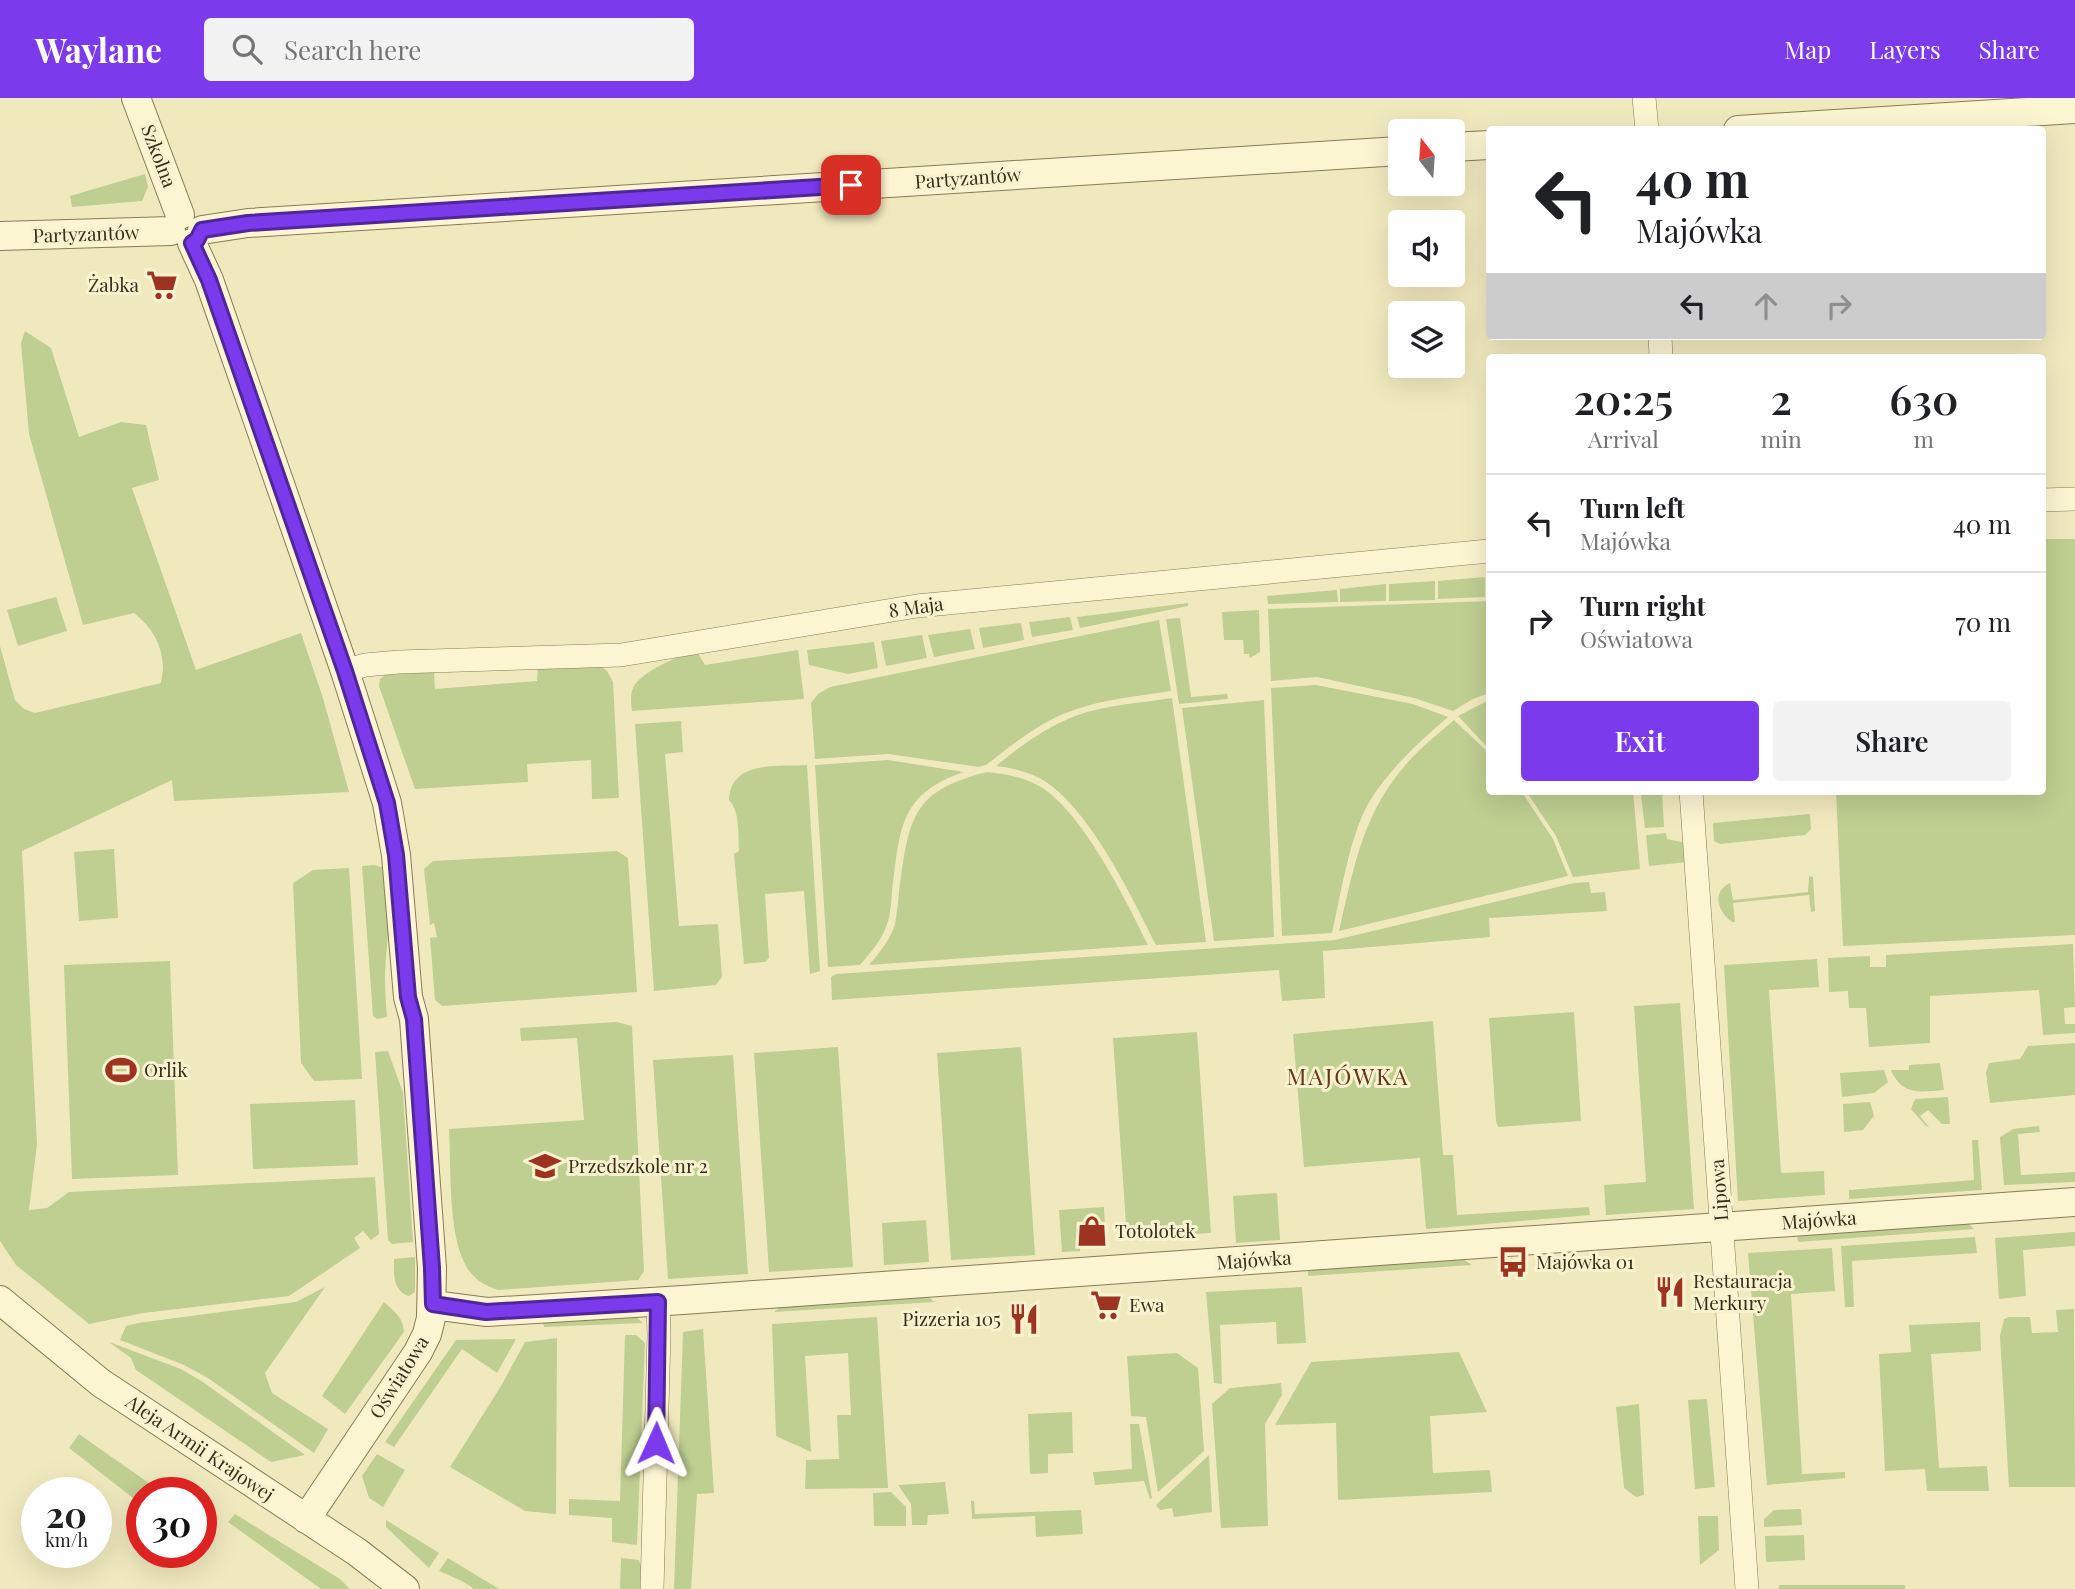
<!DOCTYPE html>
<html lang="en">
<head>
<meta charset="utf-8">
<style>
  :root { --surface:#fff; --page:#f2f2f2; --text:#202124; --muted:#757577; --line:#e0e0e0; --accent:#7c3aed }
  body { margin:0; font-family:"Playfair Display",serif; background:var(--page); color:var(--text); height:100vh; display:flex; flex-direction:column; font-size:26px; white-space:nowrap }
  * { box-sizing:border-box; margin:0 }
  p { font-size:23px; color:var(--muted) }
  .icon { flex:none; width:38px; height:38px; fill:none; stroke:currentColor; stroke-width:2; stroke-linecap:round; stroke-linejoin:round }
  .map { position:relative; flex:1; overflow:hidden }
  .side { position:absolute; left:1486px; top:256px; width:560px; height:441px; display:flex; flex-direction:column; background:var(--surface); border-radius:7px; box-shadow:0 7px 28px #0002 }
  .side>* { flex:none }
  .hud { position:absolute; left:1486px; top:28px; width:560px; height:214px; border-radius:7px; box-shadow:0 7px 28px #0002; background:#fff; color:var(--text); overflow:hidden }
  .needle { width:46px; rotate:343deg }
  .controls { position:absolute; left:1388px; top:21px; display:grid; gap:14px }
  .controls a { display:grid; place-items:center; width:77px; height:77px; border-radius:7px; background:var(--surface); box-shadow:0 7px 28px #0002; font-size:35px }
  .speed { position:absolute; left:21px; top:1379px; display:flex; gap:14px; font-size:35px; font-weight:700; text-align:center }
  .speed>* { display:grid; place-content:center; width:91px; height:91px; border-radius:50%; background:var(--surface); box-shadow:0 7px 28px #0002; line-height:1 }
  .speed small { font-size:18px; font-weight:400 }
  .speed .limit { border:10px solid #d22; background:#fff; color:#111 }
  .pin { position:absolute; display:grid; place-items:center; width:60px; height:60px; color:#fff; margin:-30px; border-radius:14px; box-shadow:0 4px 10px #0006 }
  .me { position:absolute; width:77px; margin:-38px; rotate:1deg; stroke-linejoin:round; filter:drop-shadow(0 0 5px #0008) }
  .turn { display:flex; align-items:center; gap:24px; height:147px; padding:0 35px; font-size:32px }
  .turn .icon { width:91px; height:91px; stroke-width:2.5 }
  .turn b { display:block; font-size:49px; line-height:60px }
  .lanes { display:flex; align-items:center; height:66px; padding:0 35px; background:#0003; justify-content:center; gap:35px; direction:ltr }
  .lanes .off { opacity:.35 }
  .eta { display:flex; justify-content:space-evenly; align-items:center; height:119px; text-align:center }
  .eta b { font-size:42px; font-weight:600; line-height:49px }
  .cta { display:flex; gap:14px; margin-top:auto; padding:14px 35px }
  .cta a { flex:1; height:80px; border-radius:7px; background:var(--accent); color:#fff; font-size:28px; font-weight:600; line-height:80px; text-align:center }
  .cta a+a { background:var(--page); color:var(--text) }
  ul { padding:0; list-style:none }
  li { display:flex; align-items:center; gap:21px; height:98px; padding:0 35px; border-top:2px solid var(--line) }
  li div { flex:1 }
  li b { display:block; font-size:26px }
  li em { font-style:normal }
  header { display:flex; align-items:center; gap:42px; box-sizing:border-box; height:98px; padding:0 35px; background:var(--accent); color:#fff }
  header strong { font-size:33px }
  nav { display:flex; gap:38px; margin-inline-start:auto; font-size:24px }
  .search { width:490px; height:63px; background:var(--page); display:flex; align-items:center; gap:18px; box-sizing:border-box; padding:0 24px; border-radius:7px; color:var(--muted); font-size:26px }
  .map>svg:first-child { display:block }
  .green { fill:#becf91 }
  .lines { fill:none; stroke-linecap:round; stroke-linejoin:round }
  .minor-casing { stroke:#8a7a56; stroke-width:24 }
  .tertiary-casing { stroke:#8a7a56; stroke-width:30 }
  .minor { stroke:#fbf5d2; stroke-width:23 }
  .tertiary { stroke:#fbf5d2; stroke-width:28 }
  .route-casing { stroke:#51269a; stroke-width:18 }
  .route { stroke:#7c3aed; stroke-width:12 }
  .labels { text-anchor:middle; stroke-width:6; stroke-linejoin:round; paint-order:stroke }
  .street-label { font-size:19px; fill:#382e1b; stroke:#f8f2ce }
  .poi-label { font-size:19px; fill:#382e1b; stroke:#f8f2ce; text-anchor:start }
  .quarter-label { font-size:23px; letter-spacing:2px; fill:#683518; stroke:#f8f2ce }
</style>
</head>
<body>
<header>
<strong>Waylane</strong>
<div class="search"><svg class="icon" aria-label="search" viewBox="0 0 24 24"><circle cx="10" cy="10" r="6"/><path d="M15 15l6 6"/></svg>Search here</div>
<nav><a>Map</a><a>Layers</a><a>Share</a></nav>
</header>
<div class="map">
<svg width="2075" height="1491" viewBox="0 0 2075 1491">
  <rect width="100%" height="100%" fill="#f1e9be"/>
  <path class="green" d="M145,76l3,13 -6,14 -70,6 -2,-11z
    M25,233l26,17 28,89 42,-15 25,3 13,55 -27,8 64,182 105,-37 22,65 26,94 -175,9 -2,-21 -150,71 15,293 -8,66 18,-2 22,-16 306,-15 4,57 -8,6 -8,-9 -9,7 6,10 -71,48 -146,17 -54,11 -73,-59 -16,-24v-595l15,54 9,9 11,4 126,-30c0,-5 2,-10 2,-16 -1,-23 -11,-40 -29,-54l-51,12 -54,-191 -8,-91z
    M2042,441h33v396l-232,11 -7,-155h206z
    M1485,479v20l-47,2v-18z
    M1435,483v19l-46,1v-17z
    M1386,486v17l-46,1v-13z
    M1337,492l1,12 -70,2 -1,-8z
    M56,499l11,34 -49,15 -11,-36z
    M1489,503v92l-16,6 -20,12 -39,-13 -97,-21 -46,4 -3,-72z
    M1188,505v3l-108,22 -3,-11z
    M1259,512l1,42 -10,6 -1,-4h-5l-1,-14h-19l-2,-28z
    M1070,519l3,13 -41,7 -3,-15z
    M1180,520l11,79 36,-3 1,5 -49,5 -13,-85z
    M1159,522l12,71c-32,5 -66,8 -97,19 -33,11 -61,34 -88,55l-7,2 -91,-13 -73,5 -4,-56 7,-9 12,-7z
    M1021,525l3,17 -41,8 -4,-20z
    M970,531l5,20 -41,8 -6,-22z
    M922,537l5,23 -41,8 -5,-25z
    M874,544l4,26 -30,6 -39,-9 -2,-15z
    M696,552l9,15 93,-15 6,49 -172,12c-1,-7 -2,-16 1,-23 7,-16 46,-32 63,-38z
    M598,566l9,7 6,11 6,116 -27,1 -1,-39 -64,4 1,18 -113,7 -36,-103 1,-7 5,-4 49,-3 1,17 102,-8 1,-15z
    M1316,587l97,19 35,13c-30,26 -60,53 -80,87 -19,35 -27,90 -36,129l-50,3 -11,-248z
    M1172,600l34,244 -50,3c-24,-48 -65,-133 -110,-163 -15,-10 -33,-14 -50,-16 24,-20 49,-38 79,-50 30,-11 65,-13 97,-18z
    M1264,602l10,237 -60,4 -32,-233z
    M1489,602v49l-31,-33z
    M1454,622l35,33v38h32l32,48 15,37 -229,55c14,-60 23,-115 64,-163 14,-18 34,-33 51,-48z
    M681,623l2,31 -18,2 14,172 39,-2 4,53 -6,8 -62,6 -19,-267z
    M888,662l76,12c-66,22 -64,59 -72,120 -1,10 -1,22 -5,32 -4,15 -17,29 -27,41l-32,2 -13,-202z
    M807,667l13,206 -10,3 -6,-83 -39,3 4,64 -4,4 -21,2 -10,-110 5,-3c-1,-16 1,-40 -10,-51 2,-40 47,-33 78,-35z
    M987,674c19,2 36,5 52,14 42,23 88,116 109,159l-279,20c10,-12 22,-26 26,-41 2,-10 3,-22 4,-32 10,-72 11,-101 88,-120z
    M1526,693h107l7,78 -67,8 -17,-41z
    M1662,695l2,34 -19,1 -4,-33z
    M1810,716l1,15 -6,6 -85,9 -6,-3 -1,-18z
    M1666,735l1,6 19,4 1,19 -38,4 -3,-31z
    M114,751l4,69 -39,3 -5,-69z
    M617,753l11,7 9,134 -195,14 -7,-6 -5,-62 7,-1 -3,-14 -4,2 -6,-56 9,-8z
    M374,767l8,2c15,34 3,75 3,111 0,13 1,26 2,39l-10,2 -4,-3 -11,-150z
    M349,770l13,211 -48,2 -13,-18 -8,-180 20,-13z
    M1809,778l4,1 2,34 -4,1 -2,-17 -76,8 2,19h-3c-14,-10 -21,-30 -2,-39l3,17 75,-8z
    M1589,784l2,11 14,-1 2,19 -118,7 1,19 -167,14 2,47 -43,3 -3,-31 -447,30 -1,-23 5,-3 499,-34 239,-57z
    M2073,846l2,63 -11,1 1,16h10v9l-32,2 -4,-45 -109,6v47l-61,4 -3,-39h-17l-1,-17 -19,1 -1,-34 42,-2v11h16v-12z
    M1817,861l2,28 -50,3 12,183 43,-2 1,24 -87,6 -14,-236z
    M170,863l8,214 -106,4 -8,-214z
    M1680,905l14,206 -88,6 -2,-30 42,-3 -12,-176z
    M1574,914l7,109 -83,6 -2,-6 -7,-103z
    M1433,923l10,134h10l4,60 132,-8 1,8 -164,14 -6,-71 -116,9 -11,-133z
    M617,924l15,4 12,245 -6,9 -140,10c-15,-5 -26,-12 -33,-26 -17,-31 -14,-99 -16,-135l135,-9 -7,-82 -56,3 -1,-13z
    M1197,934l14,201 -84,5 -14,-200z
    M2075,945v52l-85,8 -4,-30 3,-10 31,-4 8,-13z
    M838,949l15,220 -84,5 -15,-219z
    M1021,949l14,208 -84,5 -14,-207z
    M388,953l15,42 10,149 -21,2 -4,-4 -13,-188z
    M733,957l15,219 -80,5 -15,-219z
    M1940,965l4,27c-24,2 -42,6 -53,-20h18v-5z
    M1884,972l4,12 -14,11 -32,4 -2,-24z
    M1948,999l2,27h-8l-14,-14 -8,6 9,11 -3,-1 -15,-17 4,-10z
    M355,1002l3,65 -105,4 -3,-65z
    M1870,1004l4,14 -11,14 -19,2 -1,-28z
    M2039,1028l1,6 -22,2 3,41 54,-3v10l-71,3 -4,-48 13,-8z
    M1972,1042h6l4,50 -133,9v-9l125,-10z
    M1277,1095l3,47 -44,3 -3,-47z
    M1104,1109l2,36 -26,2v6l-18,1 -3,-42z
    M926,1122l3,42 -45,3 -2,-42z
    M1968,1125l6,6 -176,13 -1,-8z
    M2075,1134v14l-52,4 3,46 -27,3 -4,-61z
    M1975,1139l2,16 -125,8 2,46h-9l-4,-61z
    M1832,1150l3,43 -44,3 11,180 43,-2v6l-78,7 -19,-232z
    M415,1159v35l-6,4c-17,-5 -15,-23 -15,-37z
    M1463,1161l9,6 -164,11v-6z
    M325,1189l-60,86 7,20 56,36 -14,24 -106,-75 -24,-13 -64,-25 6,-14 12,-3 158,-21z
    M1302,1189l4,56 -29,1 -1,-22 -56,3 2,59 -8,-1 -8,-91z
    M928,1198l6,6 -160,10 8,-6z
    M384,1204c11,10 19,15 20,30l-59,82 -23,-18z
    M2074,1211l1,178h-66l-9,-151 4,-17 5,-2h21l2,16 26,-1 -2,-22z
    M636,1219l7,6 -99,4 -1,-4z
    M877,1219l11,171 -83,1 1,-29 33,-1 -2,-44h14l-3,-62 -43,3 6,96 -35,-16 -4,-112z
    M1980,1224l1,29 -50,3 8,114 48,-2 2,25h-62l-2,-22 -40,2 -6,-117 32,-2 -2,-27z
    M703,1231l11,164 -17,1 -6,95h-17l9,-257z
    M625,1237h11l9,8 -8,202 -25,-3v-24l-43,-3v-16l51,2z
    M557,1240l-1,176 -31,-3 -75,-44 51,-81 24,-44z
    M516,1241l-19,34 -35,-24 -68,98 -9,-5 71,-102z
    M109,1244l72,27 22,13 102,73 -34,7 -135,-92 -5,-12z
    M1459,1254l28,60 -57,4 3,57 57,-3 2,22 -154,8 -2,-77 -61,2 36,-63z
    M1177,1255l21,15 6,83 -46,41 -12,-75 -15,-1 -4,-60z
    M1281,1285l1,12 -17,29 3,102 -47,2 -9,-124 18,-16z
    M1707,1301l8,88 -20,2 -7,-89z
    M1639,1306l5,91 -8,2 -12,-9 -8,-81z
    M1072,1314l1,41 -25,1v19l-18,1 -2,-60z
    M1130,1326h9l13,74 -2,1 -6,-18 -49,4 -2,-13 39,-3z
    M79,1336l84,59h-21v12l-73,-57z
    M377,1356l28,16 -22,37 -14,-9 -7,-22z
    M1209,1357l3,57 -38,5 -2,-9 -12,2 -4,-5z
    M945,1384l4,32 -21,1 -1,10h-15l-1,-21 -13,-19z
    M891,1394l15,15v19h-32l-1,-33z
    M971,1403h3l1,13 106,-4 2,24 -47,3 -1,-21 -63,3z
    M1801,1411l1,16 -38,2v-8l10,-9z
    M235,1416l105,65 10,10h-29l-93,-67z
    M1698,1418h20l1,34 -19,15z
    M386,1422l53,33 -10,15 -43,-41z
    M1804,1437l1,25 -39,2 -1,-26z
    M448,1460l51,31h-25l-10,-7 -25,-11z
    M621,1460l18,2 2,7 -1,22h-20z
    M1779,1487h126v4h-126z"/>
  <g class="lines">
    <defs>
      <path id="minor" d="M1644,0l3,32
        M1660,238l1,21
        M2042,402l33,-1
        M345,573l20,-6 34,-3 222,-7 296,-49 572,-55
        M1691,693l56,798
        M652,1491l7,-254 -1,-33"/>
      <path id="tertiary" d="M136,0l44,117
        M1738,32l337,-21
        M1452,49l37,-2
        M202,132l46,-7 1152,-72
        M0,138l171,-5
        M192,145l17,37 136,391 42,132 9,52 12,142 6,22 18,249 -1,50 -4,16 -9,18 -112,167
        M0,1202l101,83 256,169 48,37
        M433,1207l54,7 196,-12 1392,-98"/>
    </defs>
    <use href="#minor" class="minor-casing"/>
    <use href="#tertiary" class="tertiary-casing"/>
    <use href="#minor" class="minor"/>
    <use href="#tertiary" class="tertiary"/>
  </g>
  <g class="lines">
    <defs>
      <path id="route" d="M656,1345l2,-141 -172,10 -53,-8 -1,-36 -18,-249 -6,-22 -12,-142 -9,-52 -42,-132 -136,-391 -17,-37 5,-3 5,-10 46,-7 603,-38"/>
    </defs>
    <use href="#route" class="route-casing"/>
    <use href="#route" class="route"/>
  </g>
  <defs>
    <symbol id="supermarket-bare" viewBox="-9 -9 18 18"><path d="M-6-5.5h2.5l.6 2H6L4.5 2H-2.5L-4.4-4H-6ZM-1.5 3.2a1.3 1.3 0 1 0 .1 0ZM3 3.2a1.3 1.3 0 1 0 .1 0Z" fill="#9d3422" stroke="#f8f2ce" stroke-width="2.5" paint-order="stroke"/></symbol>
    <symbol id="stadium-bare" viewBox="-9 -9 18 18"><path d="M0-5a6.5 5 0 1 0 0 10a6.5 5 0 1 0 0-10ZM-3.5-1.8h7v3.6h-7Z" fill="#9d3422" stroke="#f8f2ce" stroke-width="2.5" paint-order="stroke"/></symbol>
    <symbol id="school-bare" viewBox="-9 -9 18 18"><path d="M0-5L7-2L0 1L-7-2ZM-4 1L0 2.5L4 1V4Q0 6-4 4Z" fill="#9d3422" stroke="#f8f2ce" stroke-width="2.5" paint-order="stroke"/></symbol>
    <symbol id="shop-bare" viewBox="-9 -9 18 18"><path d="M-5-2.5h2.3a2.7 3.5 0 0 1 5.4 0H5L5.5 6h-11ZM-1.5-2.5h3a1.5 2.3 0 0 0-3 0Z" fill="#9d3422" stroke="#f8f2ce" stroke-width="2.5" paint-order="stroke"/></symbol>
    <symbol id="bus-bare" viewBox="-9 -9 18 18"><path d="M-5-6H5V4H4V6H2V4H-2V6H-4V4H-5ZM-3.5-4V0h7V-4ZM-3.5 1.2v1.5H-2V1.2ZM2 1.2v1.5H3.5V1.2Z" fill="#9d3422" stroke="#f8f2ce" stroke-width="2.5" paint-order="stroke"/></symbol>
    <symbol id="restaurant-bare" viewBox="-9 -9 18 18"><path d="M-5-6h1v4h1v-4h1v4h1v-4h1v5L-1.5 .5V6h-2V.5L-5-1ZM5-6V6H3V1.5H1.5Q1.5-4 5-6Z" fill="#9d3422" stroke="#f8f2ce" stroke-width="2.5" paint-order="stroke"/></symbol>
  </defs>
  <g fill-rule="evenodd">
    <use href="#supermarket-bare" x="140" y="165" width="44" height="44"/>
    <use href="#stadium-bare" x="99" y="950" width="44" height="44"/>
    <use href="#school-bare" x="523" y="1046" width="44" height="44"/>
    <use href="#shop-bare" x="1070" y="1111" width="44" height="44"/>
    <use href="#bus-bare" x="1491" y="1142" width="44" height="44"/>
    <use href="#restaurant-bare" x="1648" y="1172" width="44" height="44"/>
    <use href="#supermarket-bare" x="1084" y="1185" width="44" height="44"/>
    <use href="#restaurant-bare" x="1002" y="1199" width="44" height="44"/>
  </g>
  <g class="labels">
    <g class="street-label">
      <text transform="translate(159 58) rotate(69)" y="7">Szkolna</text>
      <text transform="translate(968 80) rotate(-4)" y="7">Partyzantów</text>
      <text transform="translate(86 136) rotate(-2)" y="7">Partyzantów</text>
      <text transform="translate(916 509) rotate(-8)" y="7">8 Maja</text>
      <text transform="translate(1719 1092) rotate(-94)" y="7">Lipowa</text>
      <text transform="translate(1819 1122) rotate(-4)" y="7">Majówka</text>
      <text transform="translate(1254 1162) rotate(-4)" y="7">Majówka</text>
      <text transform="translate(399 1279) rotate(-58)" y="7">Oświatowa</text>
      <text transform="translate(200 1350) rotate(34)" y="7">Aleja Armii Krajowej</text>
    </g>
    <g class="poi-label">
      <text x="139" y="194" text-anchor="end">Żabka</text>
      <text x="144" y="979">Orlik</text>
      <text x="568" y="1075">Przedszkole nr 2</text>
      <text x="1115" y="1140">Totolotek</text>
      <text x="1536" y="1171">Majówka 01</text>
      <text x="1693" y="1190">Restauracja<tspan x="1693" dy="22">Merkury</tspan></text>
      <text x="1129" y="1214">Ewa</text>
      <text x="1001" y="1228" text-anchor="end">Pizzeria 105</text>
    </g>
    <g class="quarter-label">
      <text x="1348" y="987">MAJÓWKA</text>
    </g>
  </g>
</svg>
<div class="controls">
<a><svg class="needle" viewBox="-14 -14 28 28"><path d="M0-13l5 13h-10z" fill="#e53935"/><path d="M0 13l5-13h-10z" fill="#757577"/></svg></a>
<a><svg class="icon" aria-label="sound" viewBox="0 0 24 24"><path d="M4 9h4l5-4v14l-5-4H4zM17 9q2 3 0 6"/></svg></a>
<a><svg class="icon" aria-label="layers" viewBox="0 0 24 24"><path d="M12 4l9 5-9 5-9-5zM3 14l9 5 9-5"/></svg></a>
</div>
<div class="speed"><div>20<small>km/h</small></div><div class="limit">30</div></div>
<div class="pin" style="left:851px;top:87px;background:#d93025"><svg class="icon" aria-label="arrive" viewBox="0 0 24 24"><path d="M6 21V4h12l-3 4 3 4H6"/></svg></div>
<svg class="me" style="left:656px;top:1345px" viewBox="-20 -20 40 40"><path d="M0-17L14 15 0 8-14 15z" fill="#7c3aed" stroke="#fff" stroke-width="4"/></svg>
<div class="hud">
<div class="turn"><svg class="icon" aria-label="left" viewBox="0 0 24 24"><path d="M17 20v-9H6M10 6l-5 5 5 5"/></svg><div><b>40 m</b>Majówka</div></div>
<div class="lanes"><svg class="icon" aria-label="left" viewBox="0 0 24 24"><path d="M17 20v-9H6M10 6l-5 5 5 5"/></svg><svg class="icon off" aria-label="ahead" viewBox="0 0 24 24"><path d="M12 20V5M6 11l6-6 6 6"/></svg><svg class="icon off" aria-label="right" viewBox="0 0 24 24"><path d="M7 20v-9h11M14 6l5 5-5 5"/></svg></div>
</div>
<section class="side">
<div class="eta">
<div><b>20:25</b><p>Arrival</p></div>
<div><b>2</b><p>min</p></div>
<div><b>630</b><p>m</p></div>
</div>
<ul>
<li><svg class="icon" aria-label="left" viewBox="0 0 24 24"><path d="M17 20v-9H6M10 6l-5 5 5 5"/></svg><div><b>Turn left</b><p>Majówka</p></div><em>40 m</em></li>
<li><svg class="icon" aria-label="right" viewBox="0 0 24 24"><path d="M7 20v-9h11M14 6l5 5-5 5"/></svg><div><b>Turn right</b><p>Oświatowa</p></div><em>70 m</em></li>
</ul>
<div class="cta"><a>Exit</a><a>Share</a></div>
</section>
</div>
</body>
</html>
